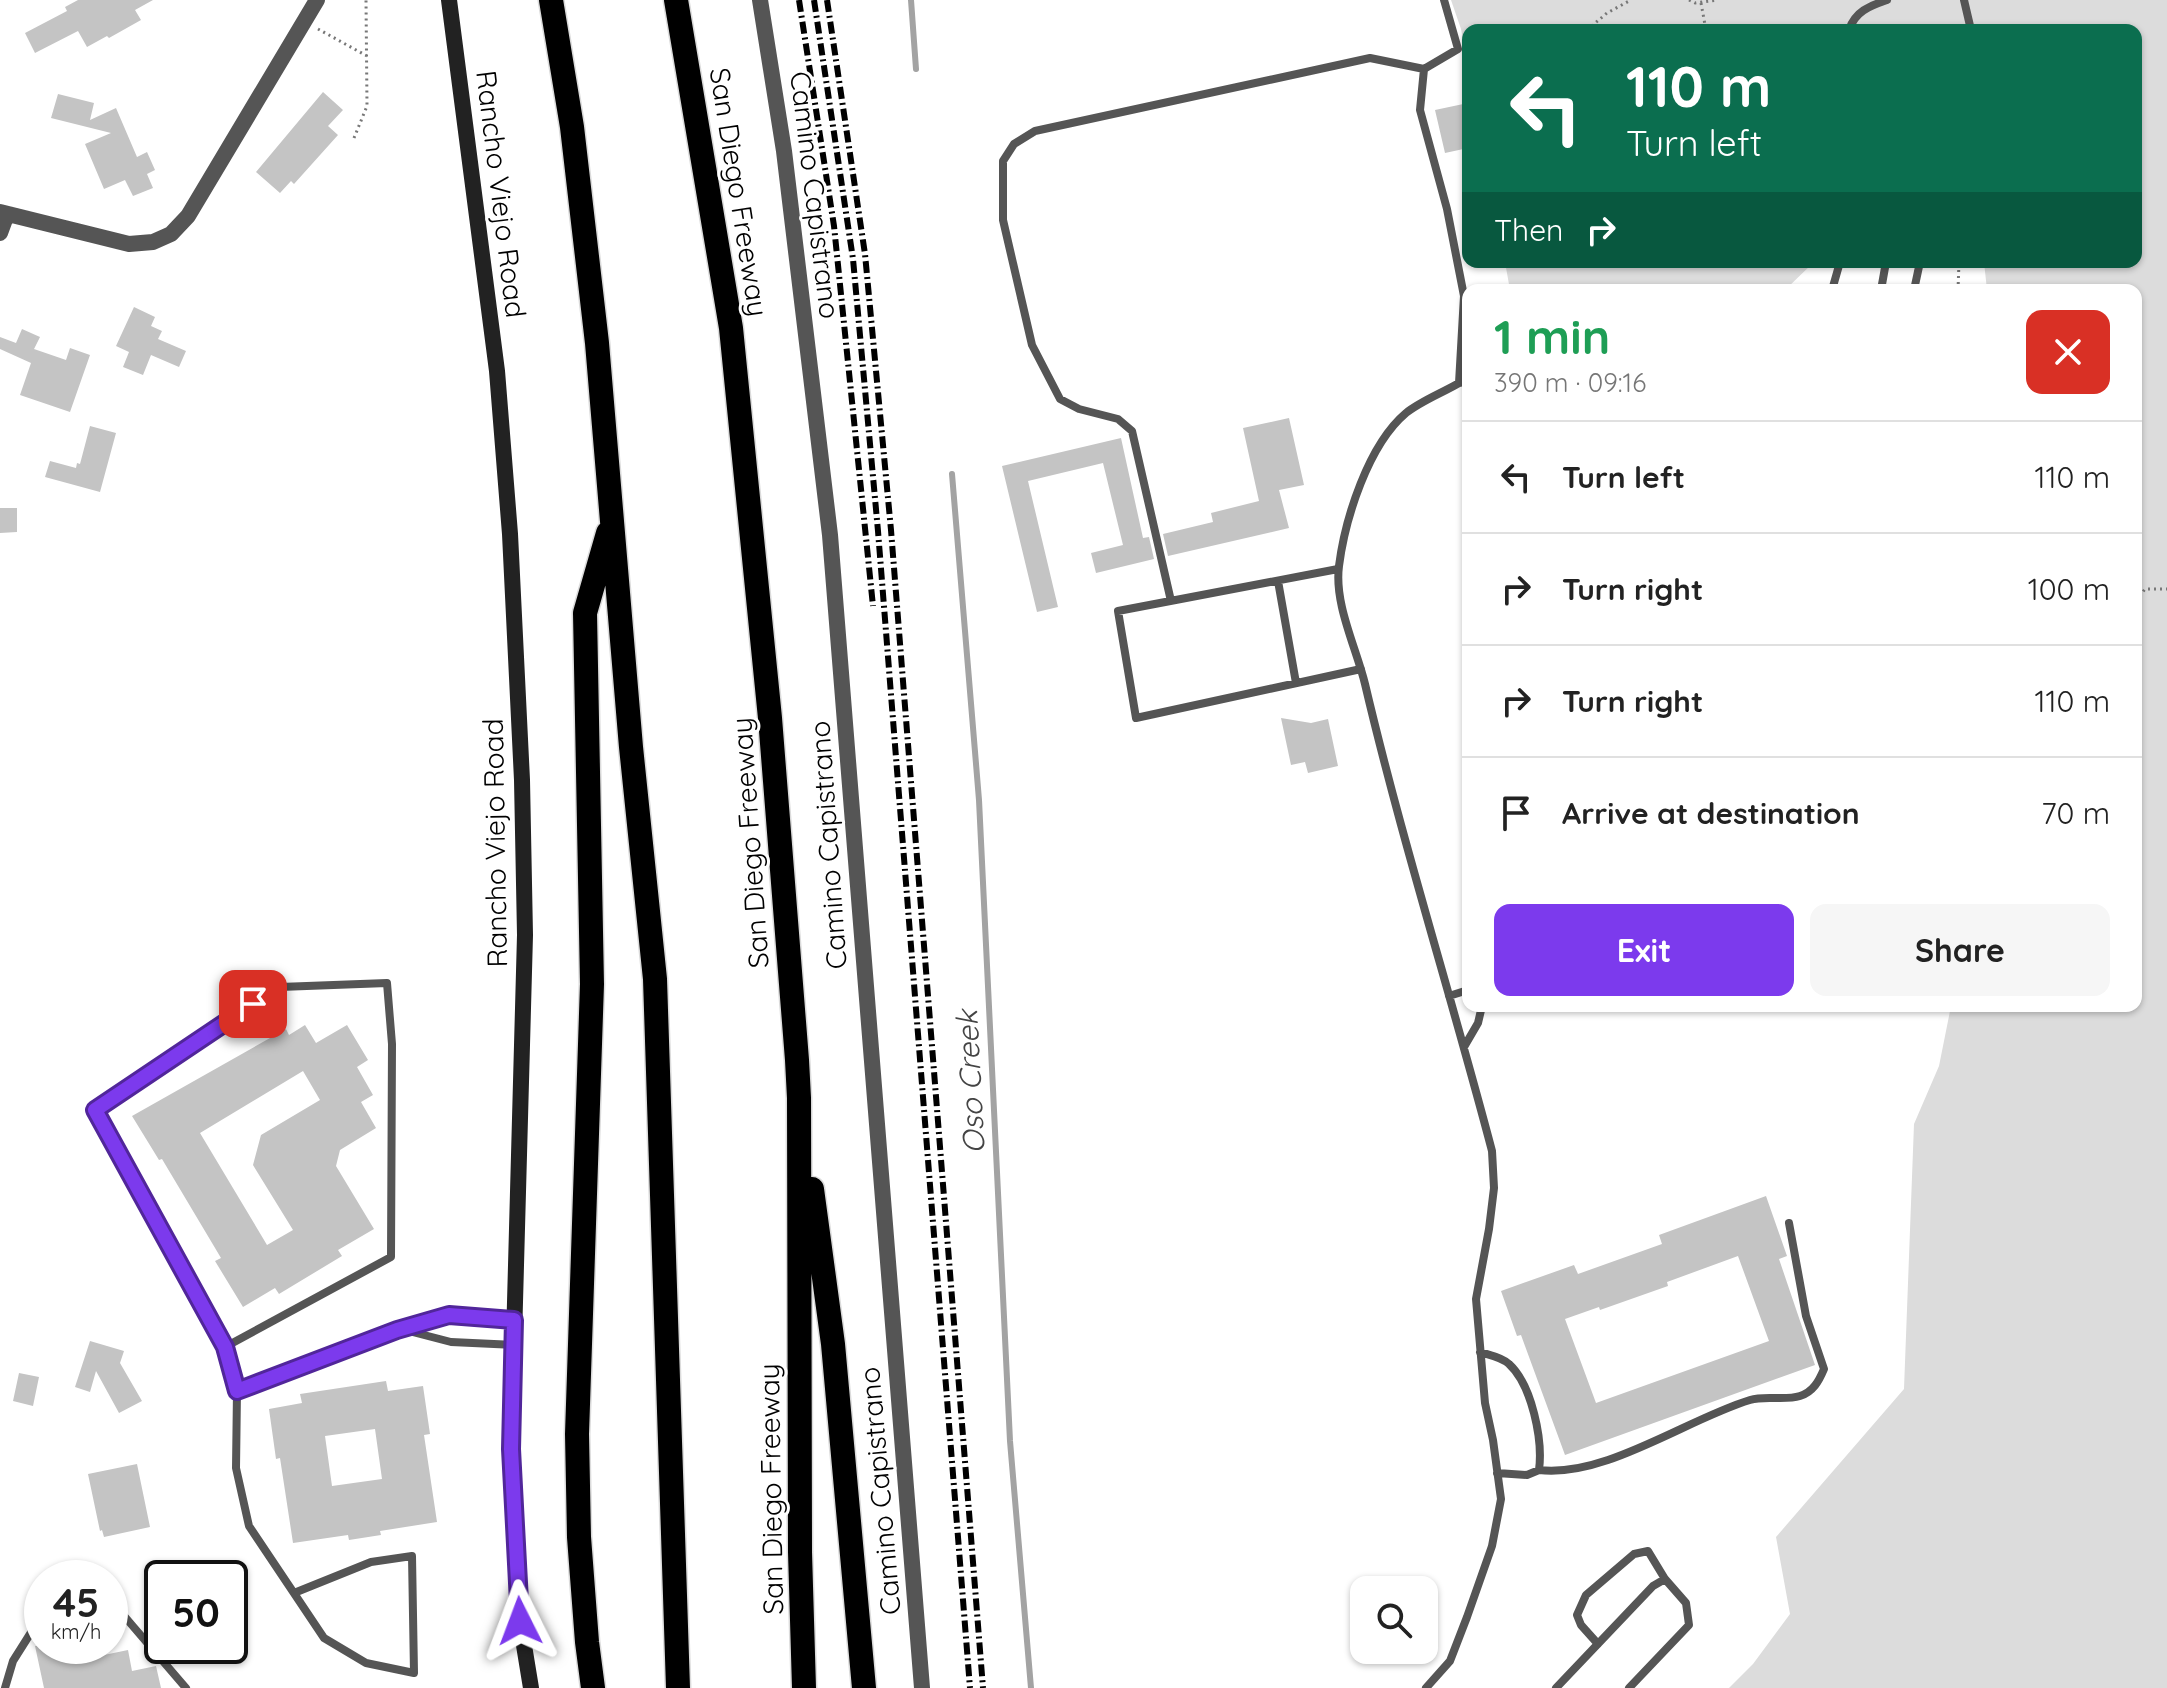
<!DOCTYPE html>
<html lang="en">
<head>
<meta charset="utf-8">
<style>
  :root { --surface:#fff; --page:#f6f6f6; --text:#222; --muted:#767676; --line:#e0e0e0; --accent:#7c3aed }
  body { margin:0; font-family:Quicksand,sans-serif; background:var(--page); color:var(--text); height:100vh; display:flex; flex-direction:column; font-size:30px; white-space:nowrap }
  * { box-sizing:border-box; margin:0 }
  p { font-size:26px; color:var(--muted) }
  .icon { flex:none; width:44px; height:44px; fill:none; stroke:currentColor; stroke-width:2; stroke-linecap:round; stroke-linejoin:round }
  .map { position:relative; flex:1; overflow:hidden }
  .side { position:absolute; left:1462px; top:284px; width:680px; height:728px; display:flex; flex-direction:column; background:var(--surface); border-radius:16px; box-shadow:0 2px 6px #0004 }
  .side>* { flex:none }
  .banner { position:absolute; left:1462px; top:24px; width:680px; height:244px; border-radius:16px; box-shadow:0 2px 6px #0004; background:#0b6e4f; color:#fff; overflow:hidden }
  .tools { position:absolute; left:1350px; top:1576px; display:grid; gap:16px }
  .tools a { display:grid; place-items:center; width:88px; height:88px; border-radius:16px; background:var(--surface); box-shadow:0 2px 6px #0004; font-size:40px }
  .speed { position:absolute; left:24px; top:1560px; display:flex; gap:16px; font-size:40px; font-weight:700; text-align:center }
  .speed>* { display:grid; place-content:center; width:104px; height:104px; border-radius:50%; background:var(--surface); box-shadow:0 2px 6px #0004; line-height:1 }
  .speed small { font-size:20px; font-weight:400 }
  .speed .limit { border:4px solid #111; border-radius:12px; background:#fff; color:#111 }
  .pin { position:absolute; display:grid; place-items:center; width:68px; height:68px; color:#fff; margin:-34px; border-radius:16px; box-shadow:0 4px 12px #0006 }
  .me { position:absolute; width:88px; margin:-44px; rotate:357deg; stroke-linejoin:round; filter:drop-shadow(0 0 6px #0008) }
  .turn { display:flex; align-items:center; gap:28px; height:168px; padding:0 32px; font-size:36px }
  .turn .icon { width:104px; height:104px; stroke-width:2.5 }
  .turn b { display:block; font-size:56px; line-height:68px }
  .then { display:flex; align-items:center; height:76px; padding:0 32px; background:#0003; gap:16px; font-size:30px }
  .round { display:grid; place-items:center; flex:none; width:84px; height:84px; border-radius:16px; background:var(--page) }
  .head { display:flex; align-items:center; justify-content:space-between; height:136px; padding:0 32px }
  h1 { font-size:48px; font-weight:800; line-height:60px; color:#1e9e55 }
  .cta { display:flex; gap:16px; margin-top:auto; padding:16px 32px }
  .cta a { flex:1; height:92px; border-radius:16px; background:var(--accent); color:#fff; font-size:32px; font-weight:800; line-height:92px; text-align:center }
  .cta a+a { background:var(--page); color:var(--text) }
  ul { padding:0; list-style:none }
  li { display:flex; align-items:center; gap:24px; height:112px; padding:0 32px; border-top:2px solid var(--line) }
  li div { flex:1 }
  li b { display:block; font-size:30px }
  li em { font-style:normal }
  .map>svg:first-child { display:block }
  .green { fill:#dcdcdc }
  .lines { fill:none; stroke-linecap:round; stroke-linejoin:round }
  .stream { stroke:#a3a3a3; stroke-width:6 }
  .building { fill:#c4c4c4; fill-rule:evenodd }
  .motorway-casing { stroke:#dbdbdb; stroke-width:27 }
  .path { stroke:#777; stroke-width:3; stroke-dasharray:2 4; stroke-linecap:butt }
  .service { stroke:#555; stroke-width:8 }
  .minor { stroke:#555; stroke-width:16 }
  .tertiary { stroke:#555; stroke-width:16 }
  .secondary { stroke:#222; stroke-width:16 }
  .motorway { stroke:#000; stroke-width:24 }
  .rail { stroke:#000; stroke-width:6; stroke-dasharray:12 4 2 4; stroke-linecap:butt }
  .route-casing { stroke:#51269a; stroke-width:20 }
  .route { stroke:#7c3aed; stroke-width:14 }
  .labels { text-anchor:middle; stroke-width:6; stroke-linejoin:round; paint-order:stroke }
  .street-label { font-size:28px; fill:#000; stroke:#fff }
  .water-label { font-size:30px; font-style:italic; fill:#444; stroke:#fff }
</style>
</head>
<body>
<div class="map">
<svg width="2167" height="1688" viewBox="0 0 2167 1688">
  <rect width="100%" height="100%" fill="#fff"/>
  <path class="green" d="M1451,0h716v1688h-438l24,-24 37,-50 -14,-77 128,-148 10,-265 25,-58 12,-60h185v-716h-149l-3,-28h152v-232h-668v35l-7,-36z
    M1505,262h309l-29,28h-275z"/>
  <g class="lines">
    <path class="stream" d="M911,0l5,69
      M952,474l27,326 31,641 21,247"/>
  </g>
  <path class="building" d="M78,0h75l-18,10 6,10 -32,18 -2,-2 -20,11 -9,-16 -43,22 -10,-20 42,-22 -2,-4z
    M323,92l20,18 -15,16 10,9 -44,49 -3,-3 -11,12 -24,-21z
    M58,94l36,9 -4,17 26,-12 21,49 10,-5 8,18 -8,4 6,14 -20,8 -8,-16 -21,9 -19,-45 26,-11 -60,-15z
    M1468,103v45l-23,5 -10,-43z
    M134,307l21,10 -4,9 11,5 -4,8 28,12 -7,16 -28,-12 -8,20 -20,-8 6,-15 -13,-6z
    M22,329l18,8 -6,12 32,11 4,-12 20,7 -20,57 -50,-17 11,-32 -31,-14v-12l16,6z
    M1289,418l15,67 -25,5 10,38 -121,28 -5,-22 50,-12 -2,-9 48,-12 -16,-73z
    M90,426l26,7 -16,59 -55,-15 5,-16 26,7 1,-5 3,1z
    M1121,438l22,100 6,-1 5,22 -58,14 -5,-20 32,-8 -20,-82 -75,18 30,126 -21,5 -35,-146z
    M0,508h17v24l-17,1z
    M1281,718l30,5 17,-4 10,47 -30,7 -3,-11 -14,3z
    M305,1025l11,18 31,-18 21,35 -11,7 16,28 -12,7 15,26 -36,22 -4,16 38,63 -36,21 4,6 -63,38 -4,-6 -32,19 -28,-46 6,-3 -59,-99 -3,1 -27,-44 154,-87 3,6zM303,1071l17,29 -59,35 -8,30 40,65 -26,15 -67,-112z
    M1766,1196l21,60 -8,3 36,106 -250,90 -44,-120 -4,1 -16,-45 73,-26 4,9 84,-30 -3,-9zM1738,1256l31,85 -173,62 -31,-84 34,-12 1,3 68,-24 -1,-4z
    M90,1341l34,10 -4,12 22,38 -23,12 -23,-42 -6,21 -15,-5z
    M19,1373l20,4 -6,29 -20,-5z
    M386,1381l2,10 35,-5 7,48 -6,1 13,87 -57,9 1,4 -32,5 -1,-5 -55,8 -13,-85 -4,1 -7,-50 33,-6 -2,-9zM375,1429l7,50 -50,7 -7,-50z
    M137,1464l13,63 -46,10 -2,-7 -2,1 -12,-57z
    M35,1646h67l2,9 24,-5 4,21 24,-5 5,22h-117z"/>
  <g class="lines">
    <defs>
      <path id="motorway" d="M551,0l21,127 25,216 34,404 24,232 23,709
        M676,0l55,328 39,390 27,342 2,38 1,454 4,136
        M812,1189l21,155 31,344
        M593,1688l-6,-46 -8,-105 -2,-103 15,-450 -7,-371 23,-80"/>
    </defs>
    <use href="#motorway" class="motorway-casing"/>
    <path class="path" d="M1689,0l6,3 22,-3
      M1701,3l5,27
      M318,29l49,27
      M1587,30l20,-17 24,-13
      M354,138l13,-32 -1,-106
      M1958,290l1,-28
      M2136,601l9,-12h22"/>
    <path class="service" d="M1444,0l14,49 -34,20 -4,41 27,99 17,87 -5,87
      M1964,0l7,30
      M1849,30c6,-19 21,-24 38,-30
      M1832,290l8,-28
      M1881,290l5,-28
      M1914,290l6,-28
      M1338,569l-220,42 18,107 225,-49
      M1278,581l18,102
      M1171,601l-39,-170 -14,-12 -39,-10 -19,-10 -28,-54 -29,-125v-59l11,-17 21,-13 335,-73 54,11
      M1449,996l19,-6
      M1464,1047l14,-24 4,-17
      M401,1329l50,13 62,3
      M225,1347l166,-90 1,-213 -5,-61 -107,4 -185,123 130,237 12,44 -1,77 13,58 75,112 42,25 48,10 -2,-117 -41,6 -77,31
      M1480,1352c9,3 22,5 29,12 23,21 34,76 30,106l-12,5 -30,-2
      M237,1391l160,-61 52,-15 65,5
      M1539,1470c66,8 148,-51 211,-70 16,-5 34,1 50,-4 13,-4 19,-15 24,-27l-18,-53 -17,-93
      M110,1608l9,2 67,78
      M1598,1644l-17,-19 -4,-10 9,-20 48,-41 14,-3 17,28
      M5,1688l8,-27 24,-38 5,-1
      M1426,1688l24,-27 17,-44 25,-71 9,-47 -8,-59 -8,-37 -9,-104 13,-70 5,-41 -2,-37c-41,-156 -90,-310 -127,-467 -9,-37 -31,-80 -26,-118 6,-47 29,-121 67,-153 15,-12 36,-20 53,-30l9,-2
      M1556,1688l97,-102 12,-7 21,24 3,22 -60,63"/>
    <path class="minor" d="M0,212l129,32 24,-2 18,-8 17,-18 129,-216
      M0,233l7,-19"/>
    <path class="tertiary" d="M760,0l24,151 46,384 92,1153"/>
    <path class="secondary" d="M449,0l48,371 13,163 12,246 3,155 -14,514 9,172 11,67"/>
    <use href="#motorway" class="motorway"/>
    <path class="rail" d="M799,0l35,226 39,380
      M814,0l39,259 25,272 92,1157
      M827,0l38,254 26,276 92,1158"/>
  </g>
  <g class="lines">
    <defs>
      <path id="route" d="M253,1004l-158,106 130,237 12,44 160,-61 52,-15 65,5 -3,129 9,172"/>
    </defs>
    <use href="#route" class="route-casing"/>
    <use href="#route" class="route"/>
  </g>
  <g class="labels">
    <g class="street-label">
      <text transform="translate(739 192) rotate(81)" y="10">San Diego Freeway</text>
      <text transform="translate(501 194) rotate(83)" y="10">Rancho Viejo Road</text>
      <text transform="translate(815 195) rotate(83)" y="10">Camino Capistrano</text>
      <text transform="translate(495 843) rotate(-91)" y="10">Rancho Viejo Road</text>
      <text transform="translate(750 843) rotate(-94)" y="10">San Diego Freeway</text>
      <text transform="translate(828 845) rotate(-94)" y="10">Camino Capistrano</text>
      <text transform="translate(771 1489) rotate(-91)" y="10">San Diego Freeway</text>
      <text transform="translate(880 1491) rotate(-95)" y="10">Camino Capistrano</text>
    </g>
    <g class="water-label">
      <text transform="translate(971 1082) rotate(-93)" y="10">Oso Creek</text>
    </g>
  </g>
</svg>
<div class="tools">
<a><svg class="icon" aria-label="search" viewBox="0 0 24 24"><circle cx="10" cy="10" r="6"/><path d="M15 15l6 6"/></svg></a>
</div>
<div class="speed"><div>45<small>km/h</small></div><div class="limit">50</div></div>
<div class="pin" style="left:253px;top:1004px;background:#d93025"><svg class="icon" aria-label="arrive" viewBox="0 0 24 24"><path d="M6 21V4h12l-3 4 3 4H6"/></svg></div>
<svg class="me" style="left:520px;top:1621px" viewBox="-20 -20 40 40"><path d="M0-17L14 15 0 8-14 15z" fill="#7c3aed" stroke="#fff" stroke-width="4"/></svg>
<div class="banner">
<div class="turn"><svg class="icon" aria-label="left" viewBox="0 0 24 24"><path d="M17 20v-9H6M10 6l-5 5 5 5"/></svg><div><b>110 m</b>Turn left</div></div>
<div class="then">Then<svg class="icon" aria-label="right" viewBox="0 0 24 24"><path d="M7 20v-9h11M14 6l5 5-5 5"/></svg></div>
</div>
<section class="side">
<div class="head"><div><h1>1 min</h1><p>390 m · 09:16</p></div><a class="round" style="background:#d93025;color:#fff"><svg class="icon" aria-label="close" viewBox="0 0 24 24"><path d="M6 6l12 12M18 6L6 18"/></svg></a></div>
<ul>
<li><svg class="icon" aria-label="left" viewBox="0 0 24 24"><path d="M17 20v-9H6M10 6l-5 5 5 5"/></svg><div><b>Turn left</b></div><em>110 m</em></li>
<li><svg class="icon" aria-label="right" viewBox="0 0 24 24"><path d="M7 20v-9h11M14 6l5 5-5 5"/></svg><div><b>Turn right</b></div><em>100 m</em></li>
<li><svg class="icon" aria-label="right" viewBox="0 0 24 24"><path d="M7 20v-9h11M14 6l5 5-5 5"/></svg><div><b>Turn right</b></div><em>110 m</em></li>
<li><svg class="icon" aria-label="arrive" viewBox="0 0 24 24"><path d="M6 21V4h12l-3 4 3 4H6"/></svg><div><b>Arrive at destination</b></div><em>70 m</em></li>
</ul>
<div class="cta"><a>Exit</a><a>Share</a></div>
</section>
</div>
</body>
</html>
